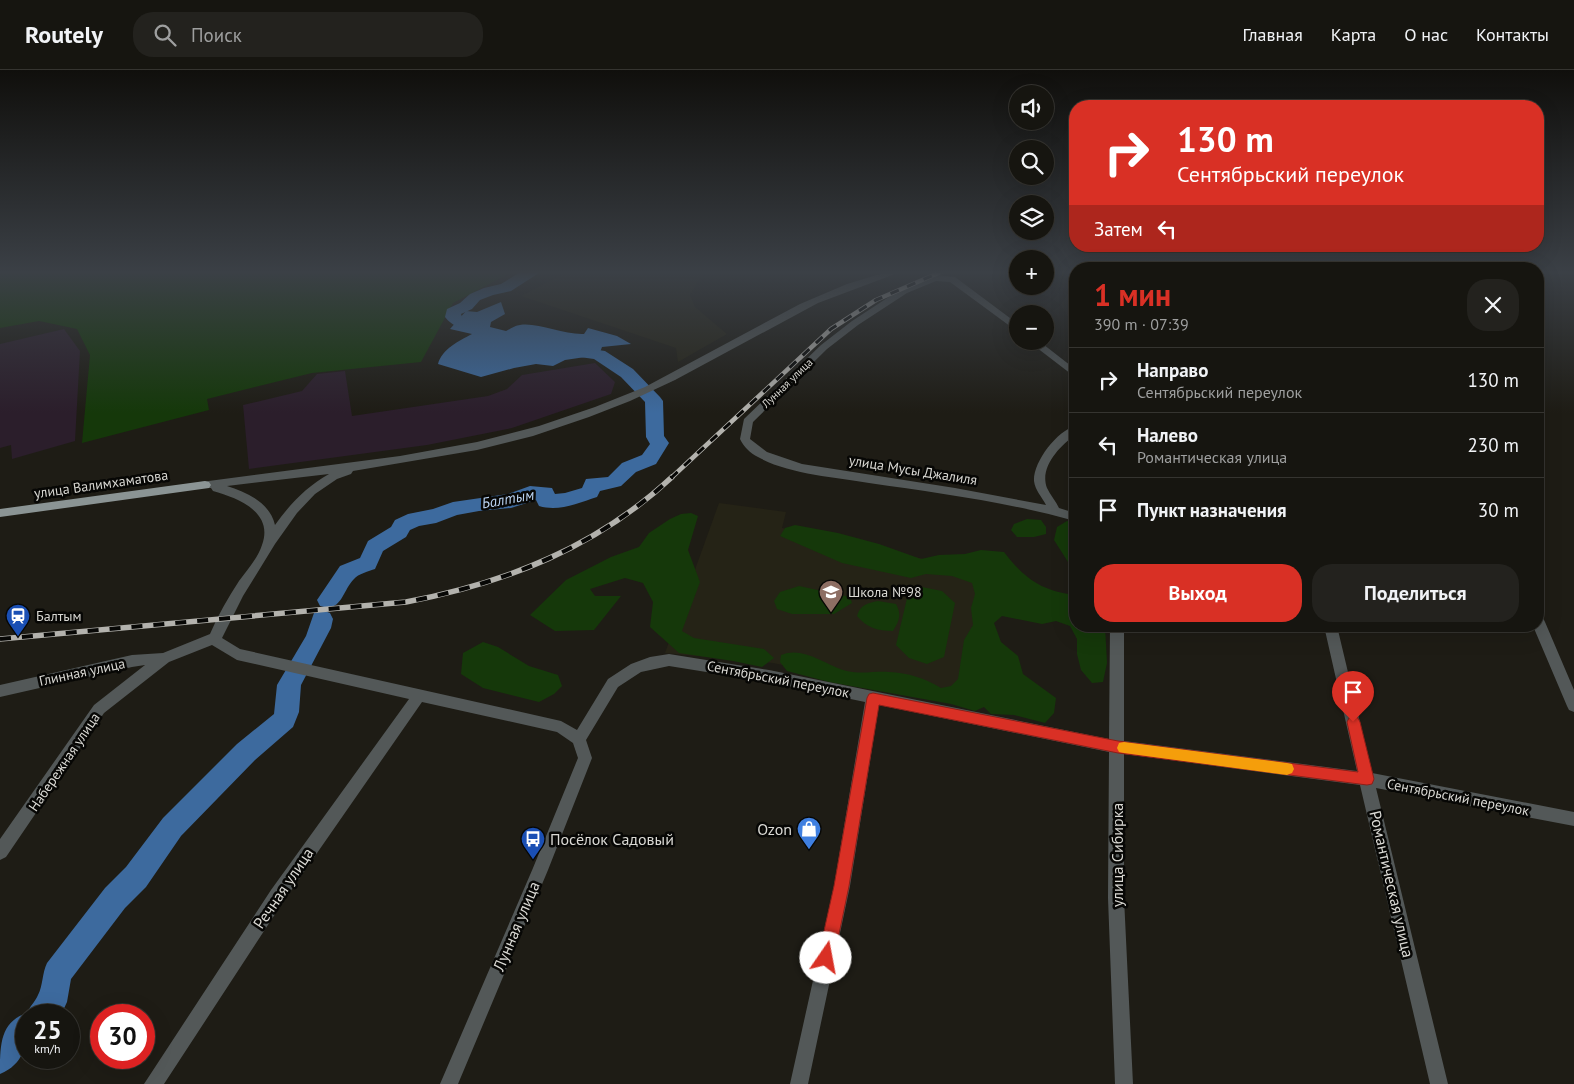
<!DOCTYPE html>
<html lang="ru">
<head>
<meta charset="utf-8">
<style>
  :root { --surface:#161510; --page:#23221e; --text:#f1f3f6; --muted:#9e9f9f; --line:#353430; --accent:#d93025 }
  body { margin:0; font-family:"PT Sans",sans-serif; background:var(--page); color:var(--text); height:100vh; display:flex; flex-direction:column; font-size:19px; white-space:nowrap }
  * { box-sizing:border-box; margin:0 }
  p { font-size:16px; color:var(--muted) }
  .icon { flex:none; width:28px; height:28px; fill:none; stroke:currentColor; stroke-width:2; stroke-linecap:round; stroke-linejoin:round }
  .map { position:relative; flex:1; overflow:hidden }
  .sheet { position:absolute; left:1069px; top:192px; width:475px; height:370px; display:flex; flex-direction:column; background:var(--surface); border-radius:20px; box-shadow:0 5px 20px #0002,0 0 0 1px var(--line) }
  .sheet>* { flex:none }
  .hud { position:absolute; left:1069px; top:30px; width:475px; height:152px; border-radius:20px; box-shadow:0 5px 20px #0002,0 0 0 1px var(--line); background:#d93025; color:#fff; overflow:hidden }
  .tools { position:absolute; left:1009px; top:15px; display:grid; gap:10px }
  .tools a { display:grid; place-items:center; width:45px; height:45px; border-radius:50%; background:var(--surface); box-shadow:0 5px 20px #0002,0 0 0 1px var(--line); font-size:25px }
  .speed { position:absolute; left:15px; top:934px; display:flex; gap:10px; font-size:25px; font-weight:700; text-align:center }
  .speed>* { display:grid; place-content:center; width:65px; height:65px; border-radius:50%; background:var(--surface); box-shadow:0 5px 20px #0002,0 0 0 1px var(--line); line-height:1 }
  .speed small { font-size:12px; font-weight:400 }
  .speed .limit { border:8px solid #d22; background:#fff; color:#111 }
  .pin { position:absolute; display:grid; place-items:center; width:42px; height:42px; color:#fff; margin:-51px -21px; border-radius:50% 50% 50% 0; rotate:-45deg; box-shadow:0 0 5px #0007 }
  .pin .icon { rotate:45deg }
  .me { position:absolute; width:55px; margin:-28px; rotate:12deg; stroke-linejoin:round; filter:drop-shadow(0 0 4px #0008) }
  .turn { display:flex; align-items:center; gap:18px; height:105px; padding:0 25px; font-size:22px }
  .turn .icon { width:65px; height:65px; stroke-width:2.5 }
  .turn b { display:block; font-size:35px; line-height:42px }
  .then { display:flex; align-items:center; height:48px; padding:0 25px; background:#0003; gap:10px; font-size:19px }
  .round { display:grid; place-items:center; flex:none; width:52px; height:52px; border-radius:20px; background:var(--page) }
  .summary { display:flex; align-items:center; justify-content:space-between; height:85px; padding:0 25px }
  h1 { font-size:30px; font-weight:800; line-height:38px; color:var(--accent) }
  .cta { display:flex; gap:10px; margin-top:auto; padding:10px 25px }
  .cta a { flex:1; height:58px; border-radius:20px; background:var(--accent); color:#fff; font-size:20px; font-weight:800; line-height:58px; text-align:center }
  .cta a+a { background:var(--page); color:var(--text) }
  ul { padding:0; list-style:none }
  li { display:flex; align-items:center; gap:15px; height:65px; padding:0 25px; border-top:1px solid var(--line) }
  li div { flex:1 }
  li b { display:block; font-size:19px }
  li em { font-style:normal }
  header { display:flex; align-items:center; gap:30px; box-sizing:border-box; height:70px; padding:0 25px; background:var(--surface); border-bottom:1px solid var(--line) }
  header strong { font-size:24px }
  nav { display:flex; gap:28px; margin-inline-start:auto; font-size:18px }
  .search { width:350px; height:45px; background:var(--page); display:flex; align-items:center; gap:12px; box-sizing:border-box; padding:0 18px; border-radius:20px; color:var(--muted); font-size:19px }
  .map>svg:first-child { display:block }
  .built { fill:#252316 }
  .industrial { fill:#2b1e2b }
  .green { fill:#15380a }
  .water { fill:#3d6a9e }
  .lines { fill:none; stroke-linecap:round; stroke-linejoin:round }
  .river { fill:#3d6a9e; fill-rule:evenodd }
  .minor { fill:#535858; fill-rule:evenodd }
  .major { fill:#8b9494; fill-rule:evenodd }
  .rail-far1-casing { stroke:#b3b2ad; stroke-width:4.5 }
  .rail-casing { stroke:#b3b2ad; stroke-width:5.5 }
  .rail-far1 { stroke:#070705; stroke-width:3; stroke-dasharray:9; stroke-linecap:butt }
  .rail { stroke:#070705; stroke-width:4; stroke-dasharray:11; stroke-linecap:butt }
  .route { fill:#d93025; stroke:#8d1f18 }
  .slow { fill:#f59e0b }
  .labels { text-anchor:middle; stroke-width:5; stroke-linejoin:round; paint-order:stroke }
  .far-street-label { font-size:11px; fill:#dad9d4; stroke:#070705 }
  .street-label { font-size:14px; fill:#dad9d4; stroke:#070705 }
  .poi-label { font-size:14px; fill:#dad9d4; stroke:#070705; text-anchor:start }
  .water-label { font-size:15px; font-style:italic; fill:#bbd4f3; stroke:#070705 }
  .near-poi-label { font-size:16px; fill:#dad9d4; stroke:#070705; text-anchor:end }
  .near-street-label { font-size:16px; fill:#dad9d4; stroke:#070705 }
</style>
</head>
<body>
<header>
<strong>Routely</strong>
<div class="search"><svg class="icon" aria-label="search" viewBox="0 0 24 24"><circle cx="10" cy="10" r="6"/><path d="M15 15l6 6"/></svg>Поиск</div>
<nav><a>Главная</a><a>Карта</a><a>О нас</a><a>Контакты</a></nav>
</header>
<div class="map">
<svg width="1574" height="1014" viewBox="0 0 1574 1014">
  <rect width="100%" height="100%" fill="#1e1c15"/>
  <path class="built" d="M569,201h135l-14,24 5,12 32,27 -49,28 -2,-14 -155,-52z
    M719,433l67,9 -4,16 206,45 -15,131 -200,-41 -108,-10z"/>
  <path class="industrial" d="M64,259l16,22 -5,90 -63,18 -1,-14 -11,3v-104z
    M595,293l20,19 -4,12 -99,34 -85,17 -178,24 -6,-64 59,-14 15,-17 28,-3 7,45 136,-20 19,-7 15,-14z"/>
  <path class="green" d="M0,201h514l-61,32 -32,59 -109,11 -105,26 2,11 -127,33 8,-88 -13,-26 -38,-8 -39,7z
    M691,443l7,3 -10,34 12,32 -18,49 12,7 70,11 10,9 -12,9 -29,-6 -54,-8 -29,-26 3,-25 -10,-19 -18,-5 -35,11 5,7h26l-27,34 -39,1 -25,-16 36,-35 45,-23 28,-10 10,-14 21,-14 11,-5z
    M1027,449l14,1 5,7v7l-12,3h-17l-6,-7 3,-6z
    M1067,451l8,1v51l-21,-33 3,-13z
    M795,455l43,8 41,11 42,15 18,-4 26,-1 16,-4 23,2c20,26 37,39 71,43v31h30l2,37 -4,19 -11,1 -11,-13 -4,-16v-15l-7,-13 -14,-5 -14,3 -40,-8 -8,7 7,19 17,14 5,18 33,24 -2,15 -9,10 -31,-8 -23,-1 -7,-7 -9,4 -24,-7 -122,-22 -42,-11 -7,-9 1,-7c21,-9 42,8 62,15 16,5 30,1 46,2 19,1 36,6 52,16l10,-2 7,-7 6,-39 9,-15 -2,-17 4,-14 -3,-11 -20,-7 -26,-2 -15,4 -69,-15 -62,-27 5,-8z
    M799,516l51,11 2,6 -18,11h-42l-15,-5 -3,-8 6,-9z
    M922,517l20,4 13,12 -11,54 -17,7 -18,-6 -13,-13 12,-51z
    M878,531l18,3c6,11 3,17 -3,27 -15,0 -26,-3 -36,-15 3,-11 10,-13 21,-15z
    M483,572l15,5 31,19 29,9 4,11 -8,8 -15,8 -56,-14 -22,-14 2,-21z"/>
  <path class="water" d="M501,232l4,12 -14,8 -1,5 16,4c4,-2 10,-6 14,-6 17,-3 44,10 64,9l4,-6 29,8 14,8 -29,3 -3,8 -34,5 -12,6 -17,-2 -22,4 -33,9 -43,-13c4,-15 21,-23 34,-30l-22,-5 16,-18 11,1z"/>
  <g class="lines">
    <path class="river" d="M522,201h20l-31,20 -18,4 -13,5 -8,9 -11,5 1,3 25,10 2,3 -2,3c-12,3 -35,-6 -42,-16l2,-8 13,-6 10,-9 14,-6 17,-4z
      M571,276l34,5 28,18 27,28 3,4 1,35 5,7 -13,21 -20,8 -15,14 -21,5 -3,6c-19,6 -38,15 -58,9l-3,-6 -25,8 -32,3 -22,4 -21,8 -17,3 -9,4 -4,7 -23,14 -8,18c-6,2 -17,5 -21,10 -12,12 -12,34 -34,27l-3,-6 23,-34 20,-8 8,-17 23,-14 4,-7 13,-6 25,-5 20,-7 55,-8 22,-8 22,2 3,6 10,-1 17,-5 4,-9 22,-2 14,-14 20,-8 8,-11 -4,-7 -1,-35 -24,-25 -27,-18 -29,-4 -2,-4 2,-4z
      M322,540l8,3 3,6 -2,9 -30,57 -2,27 -6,15 -38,33 -74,76 -35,51 -21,21 -54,71 -4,23 -6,13h-35c0,26 2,47 -26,59 0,-29 0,-52 27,-61 3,-7 8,-11 11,-18 5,-9 4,-22 9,-32l58,-75 21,-21 37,-49 74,-74 37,-30 3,-29 29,-49 8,-23z"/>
    <path class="minor" d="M890,201h13l-85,32 -143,77 -45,21 -41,16 -56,19 -56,14 -124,21 -2,3 -14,5 -22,15 -18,19 -22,31 -32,52 -21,42 18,11 321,72 16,9 31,-51 23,-15 19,-7 19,-3 100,16 340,69 1,-113h14v115l233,30 -33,-145h13l35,147 202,39v14l-198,-38 72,296h-18l-70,-299 -236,-31v144l9,186h-18l-7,-186 1,-146 -230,-47 -29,181 -42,198h-18l44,-198 31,-184 -96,-20 -100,-16 -28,6 -23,15 -32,53 6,18 -44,112 -90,214h-18l93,-216 45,-110 -5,-15 -16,-11 -135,-30 -139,200 -119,182h-20l127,-194 138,-191 -172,-39 -25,-15 -43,17 -65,51 -98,144 -6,3v-21l94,-134 51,-40 -13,2 -132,30v-12l132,-30 31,-2 47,-19c8,-19 18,-36 29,-53 8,-11 19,-23 23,-36 12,-33 -24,-47 -49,-54l-2,-3h-10l-2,-3 2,-3 199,-26 77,-14 62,-16 56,-19 50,-20 155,-83 47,-20zM329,404c-23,13 -39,30 -54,51 -5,-22 -28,-33 -48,-39z
      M935,205l20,2 63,47v8l-68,-50 -14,-1 -29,12 -49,32 -31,24 -74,73 -3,17 17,13 35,12 153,24 91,17c-4,-8 -11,-15 -12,-24 -1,-19 23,-50 41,-55v9c-15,11 -36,32 -28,53 3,7 9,13 12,20l16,5v8c-67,-19 -137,-28 -206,-38 -34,-6 -81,-9 -111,-26 -8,-4 -14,-10 -18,-18l4,-20 77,-74 31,-24 49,-32z
      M1071,211h4v6l-4,-2z
      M1028,271h11l36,28v8z
      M1538,547l5,1 2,4 29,68v22l-5,-2 -2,-4 -34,-80h5z"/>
    <path class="major" d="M205,411l4,1 2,3 -2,3 -209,29v-8z"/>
    <defs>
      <path id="rail-far1" d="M671,408l160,-149 45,-29 67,-29"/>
      <path id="rail" d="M0,569l406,-37c100,-19 191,-55 266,-125"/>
    </defs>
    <use href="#rail-far1" class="rail-far1-casing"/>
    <use href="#rail" class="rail-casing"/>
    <use href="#rail-far1" class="rail-far1"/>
    <use href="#rail" class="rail"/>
  </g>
  <linearGradient id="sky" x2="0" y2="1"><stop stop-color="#100f0c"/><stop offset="0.59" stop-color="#3b4046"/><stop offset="1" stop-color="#3b4046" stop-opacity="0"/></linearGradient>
  <rect width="1574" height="343" fill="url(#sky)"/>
  <path class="route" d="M873,623l245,48 240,31 -11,-50 2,-4 4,-2 5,2 2,4 14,57 -2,5 -5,1 -249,-32 -239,-48 -30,181 -15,72 -2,6 -6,2 -5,-2 -3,-6 16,-72 33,-188 2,-4z"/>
  <path class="slow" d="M1124,672l163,21 5,1 2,5 -2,4 -5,2 -163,-22 -5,-1 -2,-4 2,-5z"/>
  <defs>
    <symbol id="school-pin" viewBox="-11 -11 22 30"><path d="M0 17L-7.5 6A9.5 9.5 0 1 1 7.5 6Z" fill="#8d6e63" stroke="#070705"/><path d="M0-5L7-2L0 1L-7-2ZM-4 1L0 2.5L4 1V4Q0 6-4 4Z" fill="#fff"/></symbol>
    <symbol id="station-pin" viewBox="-11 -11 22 30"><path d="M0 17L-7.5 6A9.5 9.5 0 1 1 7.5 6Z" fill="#1a4fb4" stroke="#070705"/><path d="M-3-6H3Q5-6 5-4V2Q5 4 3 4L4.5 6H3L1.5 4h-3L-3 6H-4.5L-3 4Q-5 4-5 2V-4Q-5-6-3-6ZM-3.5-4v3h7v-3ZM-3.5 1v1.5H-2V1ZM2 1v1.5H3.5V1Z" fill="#fff"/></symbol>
    <symbol id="shop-pin" viewBox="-11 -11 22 30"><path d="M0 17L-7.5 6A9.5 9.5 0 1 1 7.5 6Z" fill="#3f7fe0" stroke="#070705"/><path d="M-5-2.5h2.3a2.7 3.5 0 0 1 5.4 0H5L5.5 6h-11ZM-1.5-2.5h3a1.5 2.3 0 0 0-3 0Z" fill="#fff"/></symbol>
    <symbol id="bus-pin" viewBox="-11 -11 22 30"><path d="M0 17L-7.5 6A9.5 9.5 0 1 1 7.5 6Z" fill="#1a4fb4" stroke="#070705"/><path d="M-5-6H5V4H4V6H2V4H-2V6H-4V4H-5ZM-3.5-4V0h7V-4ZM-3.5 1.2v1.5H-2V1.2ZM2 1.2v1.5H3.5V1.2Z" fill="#fff"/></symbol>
  </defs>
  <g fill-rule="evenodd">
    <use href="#school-pin" x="817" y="508" width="28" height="38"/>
    <use href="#station-pin" x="4" y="532" width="28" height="38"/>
    <use href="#shop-pin" x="795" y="745" width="28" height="38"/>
    <use href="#bus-pin" x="519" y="755" width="28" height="38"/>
  </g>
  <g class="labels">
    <g class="far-street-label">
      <text transform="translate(787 313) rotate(-44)" y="4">Лунная улица</text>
    </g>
    <g class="street-label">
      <text transform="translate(913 400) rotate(9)" y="5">улица Мусы Джалиля</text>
      <text transform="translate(101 414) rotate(-8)" y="5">улица Валимхаматова</text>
      <text transform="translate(82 602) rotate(-12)" y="5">Глинная улица</text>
      <text transform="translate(778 609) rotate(11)" y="5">Сентябрьский переулок</text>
      <text transform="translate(64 692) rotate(-56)" y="5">Набережная улица</text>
      <text transform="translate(1458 727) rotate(11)" y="5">Сентябрьский переулок</text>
    </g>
    <g class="poi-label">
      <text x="848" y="527">Школа №98</text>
      <text x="36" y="551">Балтым</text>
    </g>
    <g class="water-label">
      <text transform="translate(508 429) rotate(-10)" y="5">Балтым</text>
    </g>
    <g class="near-poi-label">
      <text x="792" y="765">Ozon</text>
      <text x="550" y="775" text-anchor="start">Посёлок Садовый</text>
    </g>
    <g class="near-street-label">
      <text transform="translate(1117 785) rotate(-90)" y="6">улица Сибирка</text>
      <text transform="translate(1392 814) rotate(77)" y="6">Романтическая улица</text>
      <text transform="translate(283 818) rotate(-56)" y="6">Речная улица</text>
      <text transform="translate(516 856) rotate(-67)" y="6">Лунная улица</text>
    </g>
  </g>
</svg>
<div class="tools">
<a><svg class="icon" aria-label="sound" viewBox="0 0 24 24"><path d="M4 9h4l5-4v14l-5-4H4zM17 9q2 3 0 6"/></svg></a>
<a><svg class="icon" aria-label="search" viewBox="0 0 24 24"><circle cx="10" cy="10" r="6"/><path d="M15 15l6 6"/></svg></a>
<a><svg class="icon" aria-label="layers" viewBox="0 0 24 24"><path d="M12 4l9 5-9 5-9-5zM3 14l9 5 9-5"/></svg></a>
<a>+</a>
<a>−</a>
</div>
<div class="speed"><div>25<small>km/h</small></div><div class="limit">30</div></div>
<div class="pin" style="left:1353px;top:652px;background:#d93025"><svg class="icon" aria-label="arrive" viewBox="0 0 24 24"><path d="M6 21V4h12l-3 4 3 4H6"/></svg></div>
<svg class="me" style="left:826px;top:888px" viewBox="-20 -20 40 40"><circle r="19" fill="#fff"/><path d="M0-13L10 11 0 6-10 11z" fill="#d93025"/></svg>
<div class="hud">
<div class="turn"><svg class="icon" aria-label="right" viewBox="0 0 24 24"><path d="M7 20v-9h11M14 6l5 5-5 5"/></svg><div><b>130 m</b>Сентябрьский переулок</div></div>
<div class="then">Затем<svg class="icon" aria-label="left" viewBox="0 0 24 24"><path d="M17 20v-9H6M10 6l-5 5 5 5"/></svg></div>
</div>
<section class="sheet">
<div class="summary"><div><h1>1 мин</h1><p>390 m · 07:39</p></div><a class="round"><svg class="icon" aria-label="close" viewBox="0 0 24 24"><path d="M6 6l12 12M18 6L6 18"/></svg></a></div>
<ul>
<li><svg class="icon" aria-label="right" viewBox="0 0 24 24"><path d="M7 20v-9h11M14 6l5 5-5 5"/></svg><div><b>Направо</b><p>Сентябрьский переулок</p></div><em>130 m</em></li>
<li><svg class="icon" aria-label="left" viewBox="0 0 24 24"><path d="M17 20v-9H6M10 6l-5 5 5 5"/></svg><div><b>Налево</b><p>Романтическая улица</p></div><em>230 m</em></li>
<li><svg class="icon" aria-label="arrive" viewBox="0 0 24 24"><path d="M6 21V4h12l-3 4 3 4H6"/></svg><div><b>Пункт назначения</b></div><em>30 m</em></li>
</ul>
<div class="cta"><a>Выход</a><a>Поделиться</a></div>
</section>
</div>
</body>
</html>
